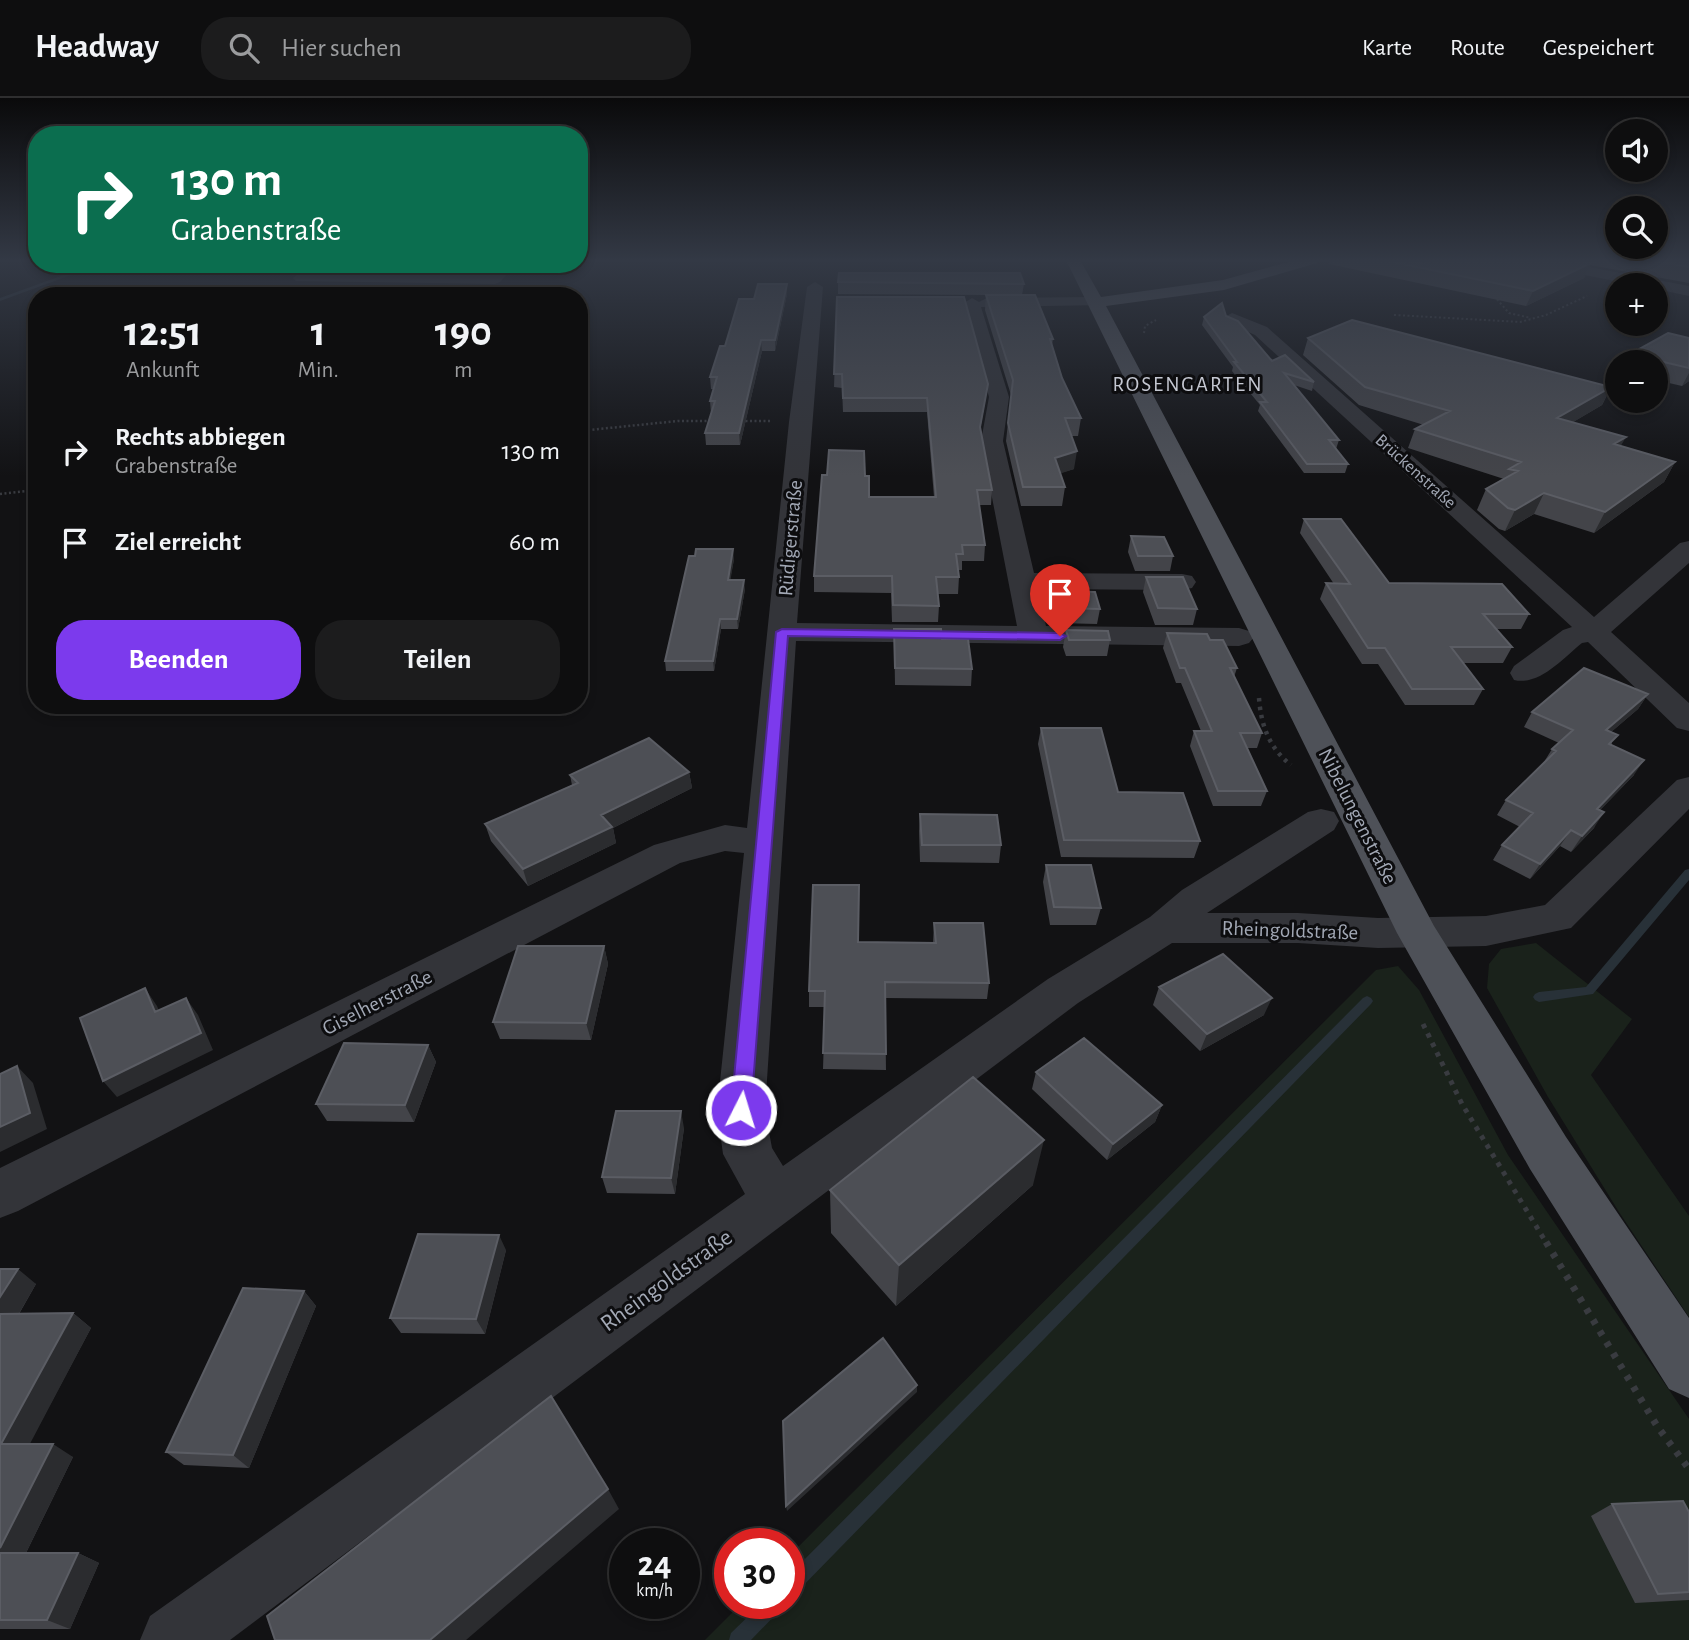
<!DOCTYPE html>
<html lang="de">
<head>
<meta charset="utf-8">
<style>
  :root { --surface:#0e0e0f; --page:#1c1c1d; --text:#f1f3f6; --muted:#9b9c9e; --line:#2e2e2f; --accent:#7c3aed }
  body { margin:0; font-family:"Alegreya Sans",sans-serif; background:var(--page); color:var(--text); height:100vh; display:flex; flex-direction:column; font-size:26px; white-space:nowrap }
  * { box-sizing:border-box; margin:0 }
  p { font-size:23px; color:var(--muted) }
  .icon { flex:none; width:38px; height:38px; fill:none; stroke:currentColor; stroke-width:2; stroke-linecap:round; stroke-linejoin:round }
  .map { position:relative; flex:1; overflow:hidden }
  .sheet { position:absolute; left:28px; top:189px; width:560px; height:427px; display:flex; flex-direction:column; background:var(--surface); border-radius:28px; box-shadow:0 4px 10px #0003,0 0 0 2px var(--line) }
  .sheet>* { flex:none }
  .guide { position:absolute; left:28px; top:28px; width:560px; height:147px; border-radius:28px; box-shadow:0 4px 10px #0003,0 0 0 2px var(--line); background:#0b6e4f; color:#fff; overflow:hidden }
  .controls { position:absolute; left:1605px; top:21px; display:grid; gap:14px }
  .controls a { display:grid; place-items:center; width:63px; height:63px; border-radius:50%; background:var(--surface); box-shadow:0 4px 10px #0003,0 0 0 2px var(--line); font-size:35px }
  .speed { position:absolute; left:609px; top:1430px; display:flex; gap:14px; font-size:35px; font-weight:700; text-align:center }
  .speed>* { display:grid; place-content:center; width:91px; height:91px; border-radius:50%; background:var(--surface); box-shadow:0 4px 10px #0003,0 0 0 2px var(--line); line-height:1 }
  .speed small { font-size:18px; font-weight:400 }
  .speed .limit { border:10px solid #d22; background:#fff; color:#111 }
  .pin { position:absolute; display:grid; place-items:center; width:60px; height:60px; color:#fff; margin:-72px -30px; border-radius:50% 50% 50% 0; rotate:-45deg; box-shadow:0 0 7px #0007 }
  .pin .icon { rotate:45deg }
  .me { position:absolute; width:77px; margin:-38px; rotate:5deg; stroke-linejoin:round; filter:drop-shadow(0 0 5px #0008) }
  .turn { display:flex; align-items:center; gap:24px; height:147px; padding:0 28px; font-size:32px }
  .turn .icon { width:91px; height:91px; stroke-width:2.5 }
  .turn b { display:block; font-size:49px; line-height:60px }
  .eta { display:flex; justify-content:space-evenly; align-items:center; height:119px; text-align:center }
  .eta b { font-size:42px; font-weight:700; line-height:49px }
  .cta { display:flex; gap:14px; margin-top:auto; padding:14px 28px }
  .cta a { flex:1; height:80px; border-radius:28px; background:var(--accent); color:#fff; font-size:28px; font-weight:700; line-height:80px; text-align:center }
  .cta a+a { background:var(--page); color:var(--text) }
  ul { padding:0; list-style:none }
  li { display:flex; align-items:center; gap:21px; height:91px; padding:0 28px }
  li div { flex:1 }
  li b { display:block; font-size:26px }
  li em { font-style:normal }
  header { display:flex; align-items:center; gap:42px; box-sizing:border-box; height:98px; padding:0 35px; background:var(--surface); border-bottom:2px solid var(--line) }
  header strong { font-size:33px }
  nav { display:flex; gap:38px; margin-inline-start:auto; font-size:24px }
  .search { width:490px; height:63px; background:var(--page); display:flex; align-items:center; gap:18px; box-sizing:border-box; padding:0 24px; border-radius:28px; color:var(--muted); font-size:26px }
  .map>svg:first-child { display:block }
  .green { fill:#1a221b }
  .lines { fill:none; stroke-linecap:round; stroke-linejoin:round }
  .stream { fill:#283138; fill-rule:evenodd }
  .path-far4 { stroke:#393b40; stroke-width:2; stroke-dasharray:2 2.5; stroke-linecap:butt }
  .path-far3 { stroke:#393b40; stroke-width:2.5; stroke-dasharray:2 2.5; stroke-linecap:butt }
  .path-far2 { stroke:#393b40; stroke-width:4.5; stroke-dasharray:3.5 5; stroke-linecap:butt }
  .path-far1 { stroke:#393b40; stroke-width:5; stroke-dasharray:4.5 6; stroke-linecap:butt }
  .path { stroke:#393b40; stroke-width:7; stroke-dasharray:5 8; stroke-linecap:butt }
  .minor { fill:#333439; fill-rule:evenodd }
  .major { fill:#4e5158; fill-rule:evenodd }
  .wall { fill:#434449 }
  .shaded-wall { fill:#2b2c2f }
  .building { fill:#4d4f55; stroke:#5b5d64; stroke-width:2 }
  .route { fill:#7c3aed; stroke:#51269a; stroke-width:2 }
  .labels { text-anchor:middle; stroke-width:6; stroke-linejoin:round; paint-order:stroke }
  .far-street-label { font-size:18px; fill:#a2a8b5; stroke:#0d0d0f }
  .far-quarter-label { font-size:21px; letter-spacing:2px; fill:#c4c7d1; stroke:#0d0d0f }
  .street-label { font-size:21px; fill:#a2a8b5; stroke:#0d0d0f }
  .near-street-label { font-size:24px; fill:#a2a8b5; stroke:#0d0d0f }
</style>
</head>
<body>
<header>
<strong>Headway</strong>
<div class="search"><svg class="icon" aria-label="search" viewBox="0 0 24 24"><circle cx="10" cy="10" r="6"/><path d="M15 15l6 6"/></svg>Hier suchen</div>
<nav><a>Karte</a><a>Route</a><a>Gespeichert</a></nav>
</header>
<div class="map">
<svg width="1689" height="1542" viewBox="0 0 1689 1542">
  <rect width="100%" height="100%" fill="#121214"/>
  <path class="green" d="M272,189l293,3 -4,6h-299z
    M1536,845l96,76 -41,56 98,141v101l-70,-105 -71,-115 -61,-109 2,-24 12,-15z
    M1398,868l21,24 89,165 181,264v221h-984l37,-37h47v-47l587,-586z"/>
  <g class="lines">
    <path class="stream" d="M94,166h7l-101,37v-3z
      M1689,771v11l-96,114 -54,8 -4,-2 -2,-3 2,-3 4,-2 47,-5 99,-117z
      M1367,898l4,2 2,3 -2,3 -576,590 -6,3v-22l574,-577z
      M762,1505h22l-3,6 -30,31h-22l2,-7z"/>
    <path class="path-far4" d="M1494,198l15,17 22,5
      M1394,217l126,7 26,-7 41,-19
      M1144,235l1,-7 11,-6"/>
    <path class="path-far3" d="M741,323h29
      M579,333l99,-10h36
      M0,396l37,-4"/>
    <path class="path-far2" d="M1259,600c2,27 10,50 32,67"/>
    <path class="path-far1" d="M1423,926l39,80 85,140"/>
    <path class="path" d="M1546,1144l111,184 32,43"/>
    <path class="minor" d="M1522,162h30l137,26v10l-33,-7v-4h-21l-106,-21z
      M311,166h17l-10,9 173,1 9,-10h16l-16,18 -5,2 -199,-3 -3,-3z
      M815,184l8,5 -26,336 220,3 -36,-185 8,-44 -25,-94 8,-5 7,4 8,-4 110,-1 8,5 -2,3 -122,2 28,90 -6,44 31,132 148,1 10,2 4,6 -4,6 -10,2 -144,-1 8,37 193,2 10,3 5,6 -5,6 -10,3 -443,-5 -31,469 7,38 11,18 265,-187 102,-62 32,-27 126,-78 13,-3 13,3 5,9 -5,9 -127,83h91l80,5 108,-2 59,-11 132,-125 12,-3v32l-118,119 -85,18 -108,2 -80,-5h-126l-94,60 -848,637h-90l10,-24 595,-422 -22,-40 -6,-44 27,-257 -19,-2 -45,12 -662,348 -18,7v-50l654,-323 71,-20 22,3 42,-406 18,-135z
      M1232,215l35,14 327,290 86,-74 9,-2v22l-78,69 78,71v28l-12,-3 -89,-86 -6,1c-19,15 -42,43 -68,37l-4,-7 4,-7 49,-36 9,-3 -317,-292 -29,-13 -3,-4z"/>
    <path class="major" d="M1066,162h14l21,37 122,-17 73,-20h23l-2,3 -93,27 -118,16 328,620 132,211 123,181v80l-20,-9 -139,-220 -133,-236z"/>
  </g>
  <path class="wall" d="M1330,162h359v23l-99,-18 -6,13 -58,28 -197,-42z
    M838,184l186,2 -2,11 31,44 -1,6 10,33 19,40 -3,18h-7l3,33 -14,4 5,14 -3,19h-41l-15,-65 5,-46 -26,-85 1,-15 -148,-1z
    M787,196l-12,57h-13l-22,94h-34l-1,-12 6,-20 -1,-12 3,-12h-2l-1,-12 15,-31 29,-47z
    M837,199l149,100 -6,33 12,60 -1,15h-12l6,40 -1,16h-22v9h-4l1,7 -1,17h-20l1,12 -1,16h-46l-1,-29 -77,-1v-16l51,-100 4,21h65l-7,-85h-84l-1,-24 -8,-1z
    M1226,218l46,45 42,21 -2,9 -18,-6 45,55 -3,9 12,15 -3,9h-41l-46,-62 2,-6 -28,-34 1,-4 -31,-42 2,-8z
    M1308,240l303,49 -9,18 -29,17 48,24 54,16 -11,20 -70,51 -60,-19 -29,17 -6,-2 -22,-19 9,-21 18,-10 -96,-31 7,-19 9,-4 -65,-20 -56,-50z
    M1689,240v43l-7,5 -26,-6v-18h-30l4,-8z
    M1304,421l85,64 140,31 -8,15h-25l16,18 -9,16h-40l20,26 -9,16h-69l-27,-41h-16l-42,-65 6,-16 8,1 -34,-51z
    M1131,438l42,20 -3,15h-35l-7,-19z
    M734,461l-4,21 15,9 -7,40h-17l-7,42h-48l-1,-10z
    M1146,479l51,32 -4,16h-38l-12,-33z
    M1056,493l44,18 -3,15 -39,-1 -5,-17z
    M894,531l48,10 30,30 -1,17 -76,-1z
    M1066,532l44,10 -3,16h-41l-3,-9z
    M1167,535l43,7 27,28 -3,9 28,56 -5,15h-10l20,43 -6,15h-48l-23,-60 4,-15h7l-20,-48h-5l-13,-35z
    M1648,596l-10,15 -27,23 1,13 22,30 -34,35 -6,18 -23,24 -11,-6 -30,33 -37,-19 9,-15 18,-18 -23,-12 9,-15 38,-38 8,-13 7,-6 -35,-16 8,-15z
    M1041,630l77,64 82,49 -6,17 -133,-1 -23,-113z
    M689,674l3,16 -79,40 3,15 -88,43 -37,-45 -6,-17 87,-39 -2,-10z
    M920,716l81,31 -2,18 -79,-1 -1,-31z
    M1046,767l55,43 -5,17h-46l-7,-43z
    M934,825l55,60 -2,16 -102,-1 1,72 -63,-1 2,-62h-16v-16l49,-49 75,1z
    M604,848l4,18 -17,76 -91,-1 -7,-17z
    M1159,889l105,28 -64,36 -47,-46z
    M428,947l8,17 -22,60 -87,-1 -11,-17z
    M1036,974l126,33 -7,17 -48,38 -75,-71z
    M684,1030l-9,66 -68,-1 -5,-16z
    M1033,1087l-137,121 -65,-73 -1,-43z
    M506,1152l-21,84 -84,-1 -11,-15z
    M0,1171l36,15 -17,30 54,-1 18,15 -62,116 44,13 -47,96h52l21,10 -29,66h-70z
    M304,1193l12,15 -67,162 -65,-3 -18,-13z
    M1612,1406l77,8v88l-54,3 -44,-87z"/>
  <path class="shaded-wall" d="M1591,165l-7,15 -58,28 7,-15z
    M787,186v10l-12,57v-11z
    M761,242l1,11 -22,94 -1,-12z
    M1689,275v8l-7,5z
    M1611,289l-9,18 -54,32 9,-19z
    M1626,339l-11,19 -1,-12z
    M1077,353l-3,18 -21,7 2,-18z
    M1675,364l-11,20 -70,51 11,-21z
    M1544,395l-10,21 -29,17 10,-21z
    M733,451l1,10 -5,30 -1,-9z
    M744,482l1,9 -7,40 -1,-10z
    M720,521l1,10 -7,42 -1,-10z
    M1648,596l-10,15 -42,36 10,-15z
    M1644,662l-10,15 -47,49 10,-15z
    M689,674l3,16 -79,40 3,15 -88,43 -5,-17 78,-54z
    M1604,714l-10,16 -23,24 11,-16z
    M1571,732l-11,16 -30,33 10,-15z
    M604,848l4,18 -17,76 -5,-17z
    M145,890l12,18 10,23 -12,-17z
    M186,900l12,17 15,35 -96,47 -14,-16z
    M1272,900l-8,17 -64,36 7,-17z
    M428,947l8,17 -22,60 -9,-17z
    M17,968l16,17 14,46 -47,23v-25z
    M1162,1007l-7,17 -48,38 6,-16z
    M681,1013l3,17 -9,66 -4,-16z
    M1044,1042l-11,45 -137,121 3,-41z
    M499,1137l7,15 -21,84 -9,-15z
    M18,1171l18,15 -26,45 -10,-7v-25z
    M304,1193l12,15 -67,162 -16,-13z
    M73,1215l18,15 -68,129 -22,-13z
    M917,1287v7l-130,119 -1,-5z
    M53,1346l20,13 -52,106 -21,-9v-6z
    M608,1391l11,20 -153,131h-36z
    M78,1455l21,10 -29,66 -23,-9z"/>
  <path class="building" d="M1383,162h21l19,4 6,-4h145l17,3 -58,28z
    M1649,162h40v7z
    M839,175h181l4,11 -186,-2z
    M758,186h29l-12,56h-14l-22,93h-34l10,-32h-5l7,-24h-7l10,-31h5l14,-47h15z
    M986,197h49l18,44h-3l12,39 19,40h-16l12,33 -22,7 10,29h-42l-15,-64 5,-43z
    M837,199h127l24,87 -8,43 12,63h-15l8,55h-23l1,9h-7l3,23h-23l3,29 -46,-1 -1,-29h-78l8,-101h5l2,-25 35,1 1,25h4v21h67l-9,-99h-84l-1,-24h-8z
    M1222,205l4,13 12,5 34,40 13,-6 29,27 -30,-9 55,67h-10l19,24h-41l-47,-62h7l-33,-40h3l-33,-45z
    M1352,222l259,67 -54,31 69,19 -12,7 61,18 -70,50 -61,-19 -29,17 -7,-2 -22,-19 32,-18 -9,-2 12,-7 -106,-33 35,-18 -85,-24 -57,-49z
    M1668,235l21,5v30l-59,-14z
    M1304,421h37l48,64 113,1 27,30h-46l29,33h-61l32,42h-71l-27,-41h-17l-42,-65 24,1z
    M1131,438l33,1 9,19h-35z
    M696,451h37l-5,31h16l-7,39h-17l-7,42h-48l24,-105h6z
    M1146,479h37l14,32 -39,-1z
    M1056,493l39,1 5,17 -40,-1z
    M894,531h47l1,10h26l4,30 -77,-1z
    M1066,532l42,1 2,9h-41z
    M1167,535l40,1 3,6h13l14,28h-7l32,65h-22l27,58h-49l-24,-60h18l-27,-63h-5z
    M1584,570l64,26 -42,36 12,5 -9,9 35,16 -47,49 7,3 -22,24 -11,-6 -31,34 -38,-19 31,-32 -27,-13 50,-49 -4,-2 21,-19 -41,-18z
    M1041,630h60l17,64 65,1 17,48 -136,-1z
    M649,640l40,34 -88,43 11,12 -89,42 -38,-45 93,-41 -8,-8z
    M920,716l77,1 4,30h-79z
    M1046,767h45l10,43 -47,-1z
    M813,787h46l-1,57 78,1 -2,-20h49l6,60 -104,-1 1,72 -63,-1 2,-62h-16z
    M518,848h86l-18,77 -93,-1z
    M1223,856l49,44 -65,36 -48,-47z
    M145,890l10,24 31,-14 15,35 -98,48 -23,-63z
    M1084,940l78,67 -49,39 -77,-72z
    M344,945l84,2 -23,60 -89,-1z
    M17,968l13,47 -30,14v-53z
    M973,979l71,63 -145,125 -69,-75z
    M616,1013h65l-10,67 -69,-1z
    M418,1136l81,1 -23,84 -86,-1z
    M0,1171h18l-18,28z
    M243,1190l61,3 -71,164 -67,-3z
    M73,1215l-72,131h52l-53,104v-234z
    M883,1240l34,47 -131,121 -3,-85z
    M551,1298l57,93 -178,151h-155l-8,-24z
    M1683,1403l6,11v80l-31,2 -46,-90z
    M0,1455h78l-31,67h-47z"/>
  <linearGradient id="sky" x2="0" y2="1"><stop stop-color="#0a0a0b"/><stop offset="0.43" stop-color="#333945"/><stop offset="1" stop-color="#333945" stop-opacity="0"/></linearGradient>
  <rect width="1689" height="378" fill="url(#sky)"/>
  <path class="route" d="M782,531l278,4 6,3 -6,4 -272,-4 -37,474 -3,6 -7,2 -7,-2 -3,-6 45,-478z"/>
  <g class="labels">
    <g class="far-street-label">
      <text transform="translate(1416 373) rotate(42)" y="6">Brückenstraße</text>
    </g>
    <g class="far-quarter-label">
      <text x="1188" y="293">ROSENGARTEN</text>
    </g>
    <g class="street-label">
      <text transform="translate(790 440) rotate(-85)" y="7">Rüdigerstraße</text>
      <text transform="translate(1358 718) rotate(63)" y="7">Nibelungenstraße</text>
      <text transform="translate(1290 832) rotate(2)" y="7">Rheingoldstraße</text>
      <text transform="translate(377 904) rotate(-27)" y="7">Giselherstraße</text>
    </g>
    <g class="near-street-label">
      <text transform="translate(666 1182) rotate(-36)" y="8">Rheingoldstraße</text>
    </g>
  </g>
</svg>
<div class="controls">
<a><svg class="icon" aria-label="sound" viewBox="0 0 24 24"><path d="M4 9h4l5-4v14l-5-4H4zM17 9q2 3 0 6"/></svg></a>
<a><svg class="icon" aria-label="search" viewBox="0 0 24 24"><circle cx="10" cy="10" r="6"/><path d="M15 15l6 6"/></svg></a>
<a>+</a>
<a>−</a>
</div>
<div class="speed"><div>24<small>km/h</small></div><div class="limit">30</div></div>
<div class="pin" style="left:1060px;top:538px;background:#d93025"><svg class="icon" aria-label="arrive" viewBox="0 0 24 24"><path d="M6 21V4h12l-3 4 3 4H6"/></svg></div>
<svg class="me" style="left:741px;top:1012px" viewBox="-20 -20 40 40"><circle r="17" fill="#7c3aed" stroke="#fff" stroke-width="3"/><path d="M0-11L8 9 0 5-8 9z" fill="#fff"/></svg>
<div class="guide">
<div class="turn"><svg class="icon" aria-label="right" viewBox="0 0 24 24"><path d="M7 20v-9h11M14 6l5 5-5 5"/></svg><div><b>130 m</b>Grabenstraße</div></div>
</div>
<section class="sheet">
<div class="eta">
<div><b>12:51</b><p>Ankunft</p></div>
<div><b>1</b><p>Min.</p></div>
<div><b>190</b><p>m</p></div>
</div>
<ul>
<li><svg class="icon" aria-label="right" viewBox="0 0 24 24"><path d="M7 20v-9h11M14 6l5 5-5 5"/></svg><div><b>Rechts abbiegen</b><p>Grabenstraße</p></div><em>130 m</em></li>
<li><svg class="icon" aria-label="arrive" viewBox="0 0 24 24"><path d="M6 21V4h12l-3 4 3 4H6"/></svg><div><b>Ziel erreicht</b></div><em>60 m</em></li>
</ul>
<div class="cta"><a>Beenden</a><a>Teilen</a></div>
</section>
</div>
</body>
</html>
